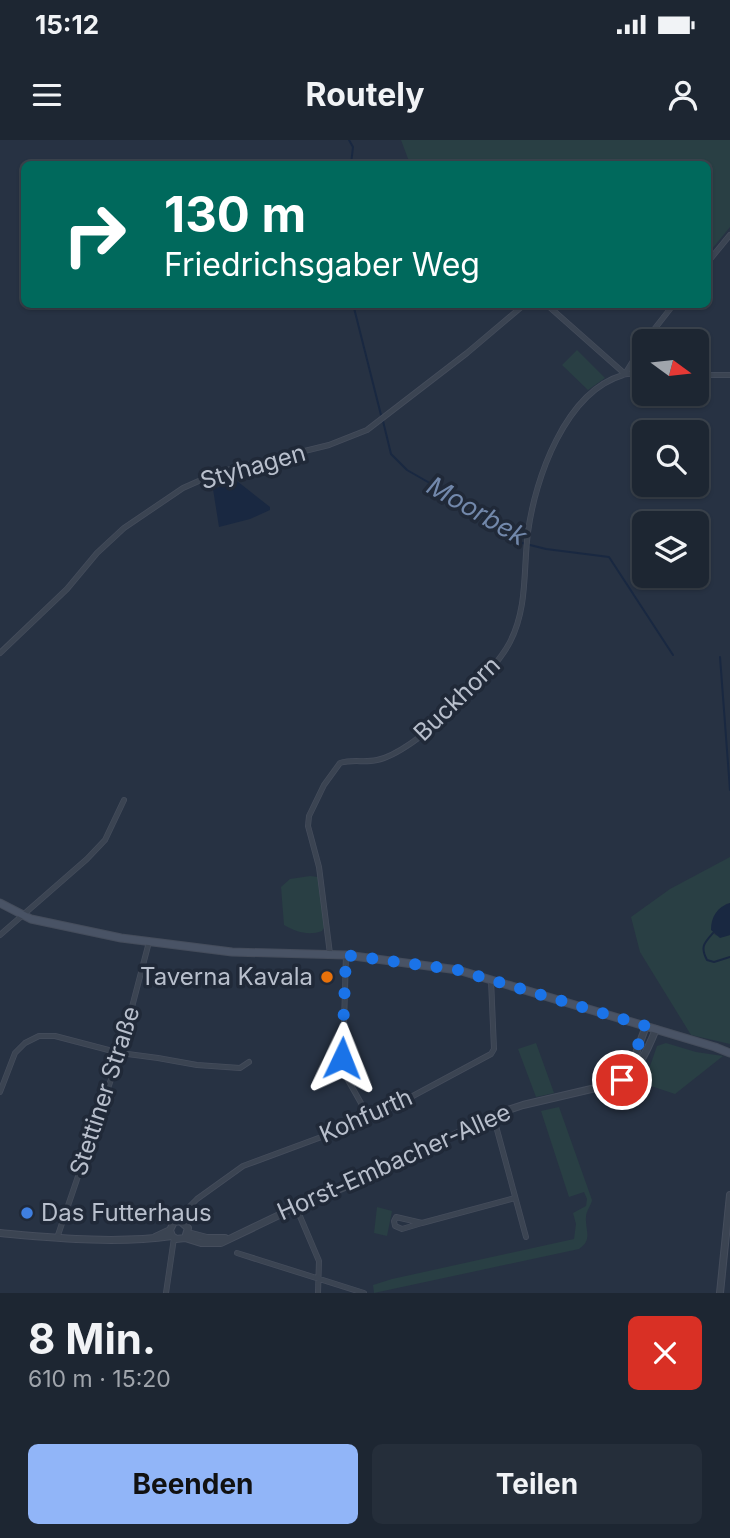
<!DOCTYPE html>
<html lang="de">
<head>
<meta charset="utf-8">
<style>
  :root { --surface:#1d2632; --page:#252e3a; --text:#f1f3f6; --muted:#a0a5ac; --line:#3b434d; --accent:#91b5f8 }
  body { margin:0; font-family:Inter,sans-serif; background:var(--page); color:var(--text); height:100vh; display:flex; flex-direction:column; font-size:26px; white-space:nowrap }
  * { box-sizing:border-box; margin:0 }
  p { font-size:23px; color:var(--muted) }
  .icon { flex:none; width:38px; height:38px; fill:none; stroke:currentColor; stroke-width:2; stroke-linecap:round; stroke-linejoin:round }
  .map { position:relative; height:1153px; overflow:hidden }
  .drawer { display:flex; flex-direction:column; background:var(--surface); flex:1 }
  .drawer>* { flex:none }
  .top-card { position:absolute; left:21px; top:21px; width:690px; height:147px; border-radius:10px; box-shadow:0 2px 5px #0004,0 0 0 2px var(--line); background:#00695c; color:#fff; overflow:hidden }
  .needle { width:46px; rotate:105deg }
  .buttons { position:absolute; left:632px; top:189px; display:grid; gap:14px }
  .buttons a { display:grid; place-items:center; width:77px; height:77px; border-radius:10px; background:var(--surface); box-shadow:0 2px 5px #0004,0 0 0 2px var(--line); font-size:35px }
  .pin { position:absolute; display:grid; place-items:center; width:60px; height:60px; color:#fff; margin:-30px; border:4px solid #fff; border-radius:50%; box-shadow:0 2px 7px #0007 }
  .me { position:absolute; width:77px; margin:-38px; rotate:2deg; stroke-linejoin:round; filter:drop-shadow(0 0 5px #0008) }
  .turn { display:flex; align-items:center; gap:24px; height:147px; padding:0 28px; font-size:32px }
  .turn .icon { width:91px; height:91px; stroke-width:2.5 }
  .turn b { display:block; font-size:49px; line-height:60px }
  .round { display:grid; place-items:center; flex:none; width:74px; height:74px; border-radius:10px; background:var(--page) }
  .summary { display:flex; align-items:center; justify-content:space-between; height:119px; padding:0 28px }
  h1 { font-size:42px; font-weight:700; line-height:52px }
  .primary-button { display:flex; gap:14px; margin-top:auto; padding:14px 28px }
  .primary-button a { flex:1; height:80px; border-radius:10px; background:var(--accent); color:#111; font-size:28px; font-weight:700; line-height:80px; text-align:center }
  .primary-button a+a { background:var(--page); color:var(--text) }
  .status { display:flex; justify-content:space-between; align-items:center; height:49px; padding:0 35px; background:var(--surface); direction:ltr }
  .status svg { height:19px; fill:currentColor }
  header { display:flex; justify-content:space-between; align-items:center; height:91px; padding:0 28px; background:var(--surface); font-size:32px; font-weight:700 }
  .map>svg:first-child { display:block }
  .green { fill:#293f44 }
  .water { fill:#192841 }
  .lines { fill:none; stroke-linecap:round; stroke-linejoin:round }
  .stream { stroke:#192841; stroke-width:2 }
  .minor-casing { stroke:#454d5c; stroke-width:6 }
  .tertiary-casing { stroke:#454d5c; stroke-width:8 }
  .secondary-casing { stroke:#454d5c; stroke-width:9 }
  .minor { stroke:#3b4452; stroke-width:4.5 }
  .tertiary { stroke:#3b4452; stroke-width:6 }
  .secondary { stroke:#495365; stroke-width:7 }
  .route { stroke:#1a73e8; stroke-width:12; stroke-dasharray:0 21.6 }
  .food-dot { fill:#e8710a; stroke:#202938; stroke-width:2.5 }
  .shop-dot { fill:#3f7fe0; stroke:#202938; stroke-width:2.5 }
  .labels { text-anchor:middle; stroke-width:7; stroke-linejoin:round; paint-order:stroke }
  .street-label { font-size:24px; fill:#b8bfcc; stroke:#202938 }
  .poi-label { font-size:24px; fill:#b8bfcc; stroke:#202938; text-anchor:end }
  .water-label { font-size:26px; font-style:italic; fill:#7288ab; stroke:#202938 }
</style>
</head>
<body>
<div class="status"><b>15:12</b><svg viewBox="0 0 49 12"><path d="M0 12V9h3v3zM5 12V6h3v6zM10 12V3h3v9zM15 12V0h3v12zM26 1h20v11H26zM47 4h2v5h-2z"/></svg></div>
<header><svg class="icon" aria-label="menu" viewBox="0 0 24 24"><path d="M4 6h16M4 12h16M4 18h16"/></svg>Routely<svg class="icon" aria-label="person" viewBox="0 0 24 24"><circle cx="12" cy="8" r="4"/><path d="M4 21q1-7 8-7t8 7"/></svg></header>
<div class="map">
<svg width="730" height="1153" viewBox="0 0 730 1153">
  <rect width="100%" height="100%" fill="#273243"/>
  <path class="green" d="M401,0h329v87l-23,28v-91h-297z
    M577,210l28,28 -17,12 -26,-25z
    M730,717v46l-4,1c-7,10 -19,19 -11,31l8,2 7,-2v109l-39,-9 -51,-83 -9,-35 39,-28z
    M310,736l8,1 7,49 -3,5c-13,5 -26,1 -38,-6l-3,-38 9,-8z
    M536,903l18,50 -18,4 -18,-48z
    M666,903l30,9 27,4 -48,38 -27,-9 -9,1 11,-20 7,-20z
    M559,967l33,93c-1,6 -6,11 -6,17 -1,13 7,23 -7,32l-205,44 -1,-8 19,-6 182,-40 2,-15 -3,-11 13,-7 1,-7 -3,-7 -15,5 -28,-86z
    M377,1067l15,4 -5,25 -13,-3z"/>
  <path class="water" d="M237,341l33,26v3l-20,9 -31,8 -6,-38z
    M730,763v32l-10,3 -9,-8c0,-13 6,-23 19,-27z"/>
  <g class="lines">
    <path class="stream" d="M349,0l4,7 -2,17
      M353,164l28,111
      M383,281l8,33 16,16 61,35 54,38 24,6 63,8 64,98
      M720,517l10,133
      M713,793c-9,10 -13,14 -6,27l7,2 16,-5"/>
    <defs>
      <path id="minor" d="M707,123l23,-28
        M546,164l79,70
        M645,201l29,-37
        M625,234l19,-31
        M696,235h34
        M0,513l67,-64 30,-36 27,-25 59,-40 36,-16 110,-27 38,-15 100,-77 58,-49
        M0,795l87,-76 18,-19 19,-40
        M330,814l-11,-87 -11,-41 1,-10 15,-31 16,-22c13,-4 24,0 37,-3 37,-7 116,-85 133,-118 18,-35 13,-72 18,-110 7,-53 37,-140 95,-157 6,-2 14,-1 21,-1
        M346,815l-3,103 5,22 22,39
        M0,952l15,-39 10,-10 14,-7h16l65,17 38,5 39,7 43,3 9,-6
        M493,975l33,122
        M296,1067l23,54 -1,32
        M182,1081l7,-14 8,-8 46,-33 127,-47 121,-65 3,-5 -3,-69
        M422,1083l-20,6 -7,-3 -1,-5 2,-4 26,6 93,-25
        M57,1098l63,-185 29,-111
        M237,1113l127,40
        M166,1153l8,-55"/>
      <path id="tertiary" d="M637,923l-2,-7 11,-30
        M170,1090l2,6 4,3 9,-1 16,5h20l75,-36 90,-37 107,-55 30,-10 94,-22c22,-12 30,-32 39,-54
        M0,1093c57,5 115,11 172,3
        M188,1093l19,5h18
        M155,1097l15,-7 4,-8 6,-1 8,7 -3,10
        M720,1153l10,-98"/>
      <path id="secondary" d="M0,763l31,16 90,19 111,14 114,3 112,15 257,77 15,6"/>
    </defs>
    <use href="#minor" class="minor-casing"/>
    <use href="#tertiary" class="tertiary-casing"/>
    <use href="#secondary" class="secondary-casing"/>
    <use href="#minor" class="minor"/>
    <use href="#tertiary" class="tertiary"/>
    <use href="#secondary" class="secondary"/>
  </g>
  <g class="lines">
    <path class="route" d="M342,918l4,-103 112,15 188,56c-3,9 -10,20 -10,29 -2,14 -1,16 -14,25"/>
  </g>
  <circle class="food-dot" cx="327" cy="837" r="7"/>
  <circle class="shop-dot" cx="27" cy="1073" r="7"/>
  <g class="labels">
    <g class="street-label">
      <text transform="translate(253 327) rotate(-16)" y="8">Styhagen</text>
      <text transform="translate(457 559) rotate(-44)" y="8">Buckhorn</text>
      <text transform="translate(105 951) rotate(-72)" y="8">Stettiner Straße</text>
      <text transform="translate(366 976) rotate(-24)" y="8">Kohfurth</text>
      <text transform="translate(394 1022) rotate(-24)" y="8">Horst-Embacher-Allee</text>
    </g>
    <g class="poi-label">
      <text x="313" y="845">Taverna Kavala</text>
      <text x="41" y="1081" text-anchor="start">Das Futterhaus</text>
    </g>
    <g class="water-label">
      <text transform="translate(477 371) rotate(30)" y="9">Moorbek</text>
    </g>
  </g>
</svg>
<div class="buttons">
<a><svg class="needle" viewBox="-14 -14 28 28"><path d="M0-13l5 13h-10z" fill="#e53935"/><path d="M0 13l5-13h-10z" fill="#a0a5ac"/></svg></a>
<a><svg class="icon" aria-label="search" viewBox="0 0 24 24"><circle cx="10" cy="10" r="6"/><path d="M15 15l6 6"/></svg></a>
<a><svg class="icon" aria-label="layers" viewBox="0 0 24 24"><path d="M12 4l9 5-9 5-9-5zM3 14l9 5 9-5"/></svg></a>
</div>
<div class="pin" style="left:622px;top:940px;background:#d93025"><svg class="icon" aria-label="arrive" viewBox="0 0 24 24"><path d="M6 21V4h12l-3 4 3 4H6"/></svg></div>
<svg class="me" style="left:342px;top:918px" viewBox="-20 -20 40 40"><path d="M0-17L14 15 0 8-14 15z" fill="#1a73e8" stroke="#fff" stroke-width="4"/></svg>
<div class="top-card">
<div class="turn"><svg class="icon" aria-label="right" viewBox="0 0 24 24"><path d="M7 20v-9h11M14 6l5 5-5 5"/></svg><div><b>130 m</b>Friedrichsgaber Weg</div></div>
</div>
</div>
<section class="drawer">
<div class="summary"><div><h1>8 Min.</h1><p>610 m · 15:20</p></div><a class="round" style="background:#d93025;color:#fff"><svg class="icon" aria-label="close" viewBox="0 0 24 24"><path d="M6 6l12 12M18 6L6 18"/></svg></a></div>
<div class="primary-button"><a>Beenden</a><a>Teilen</a></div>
</section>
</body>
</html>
